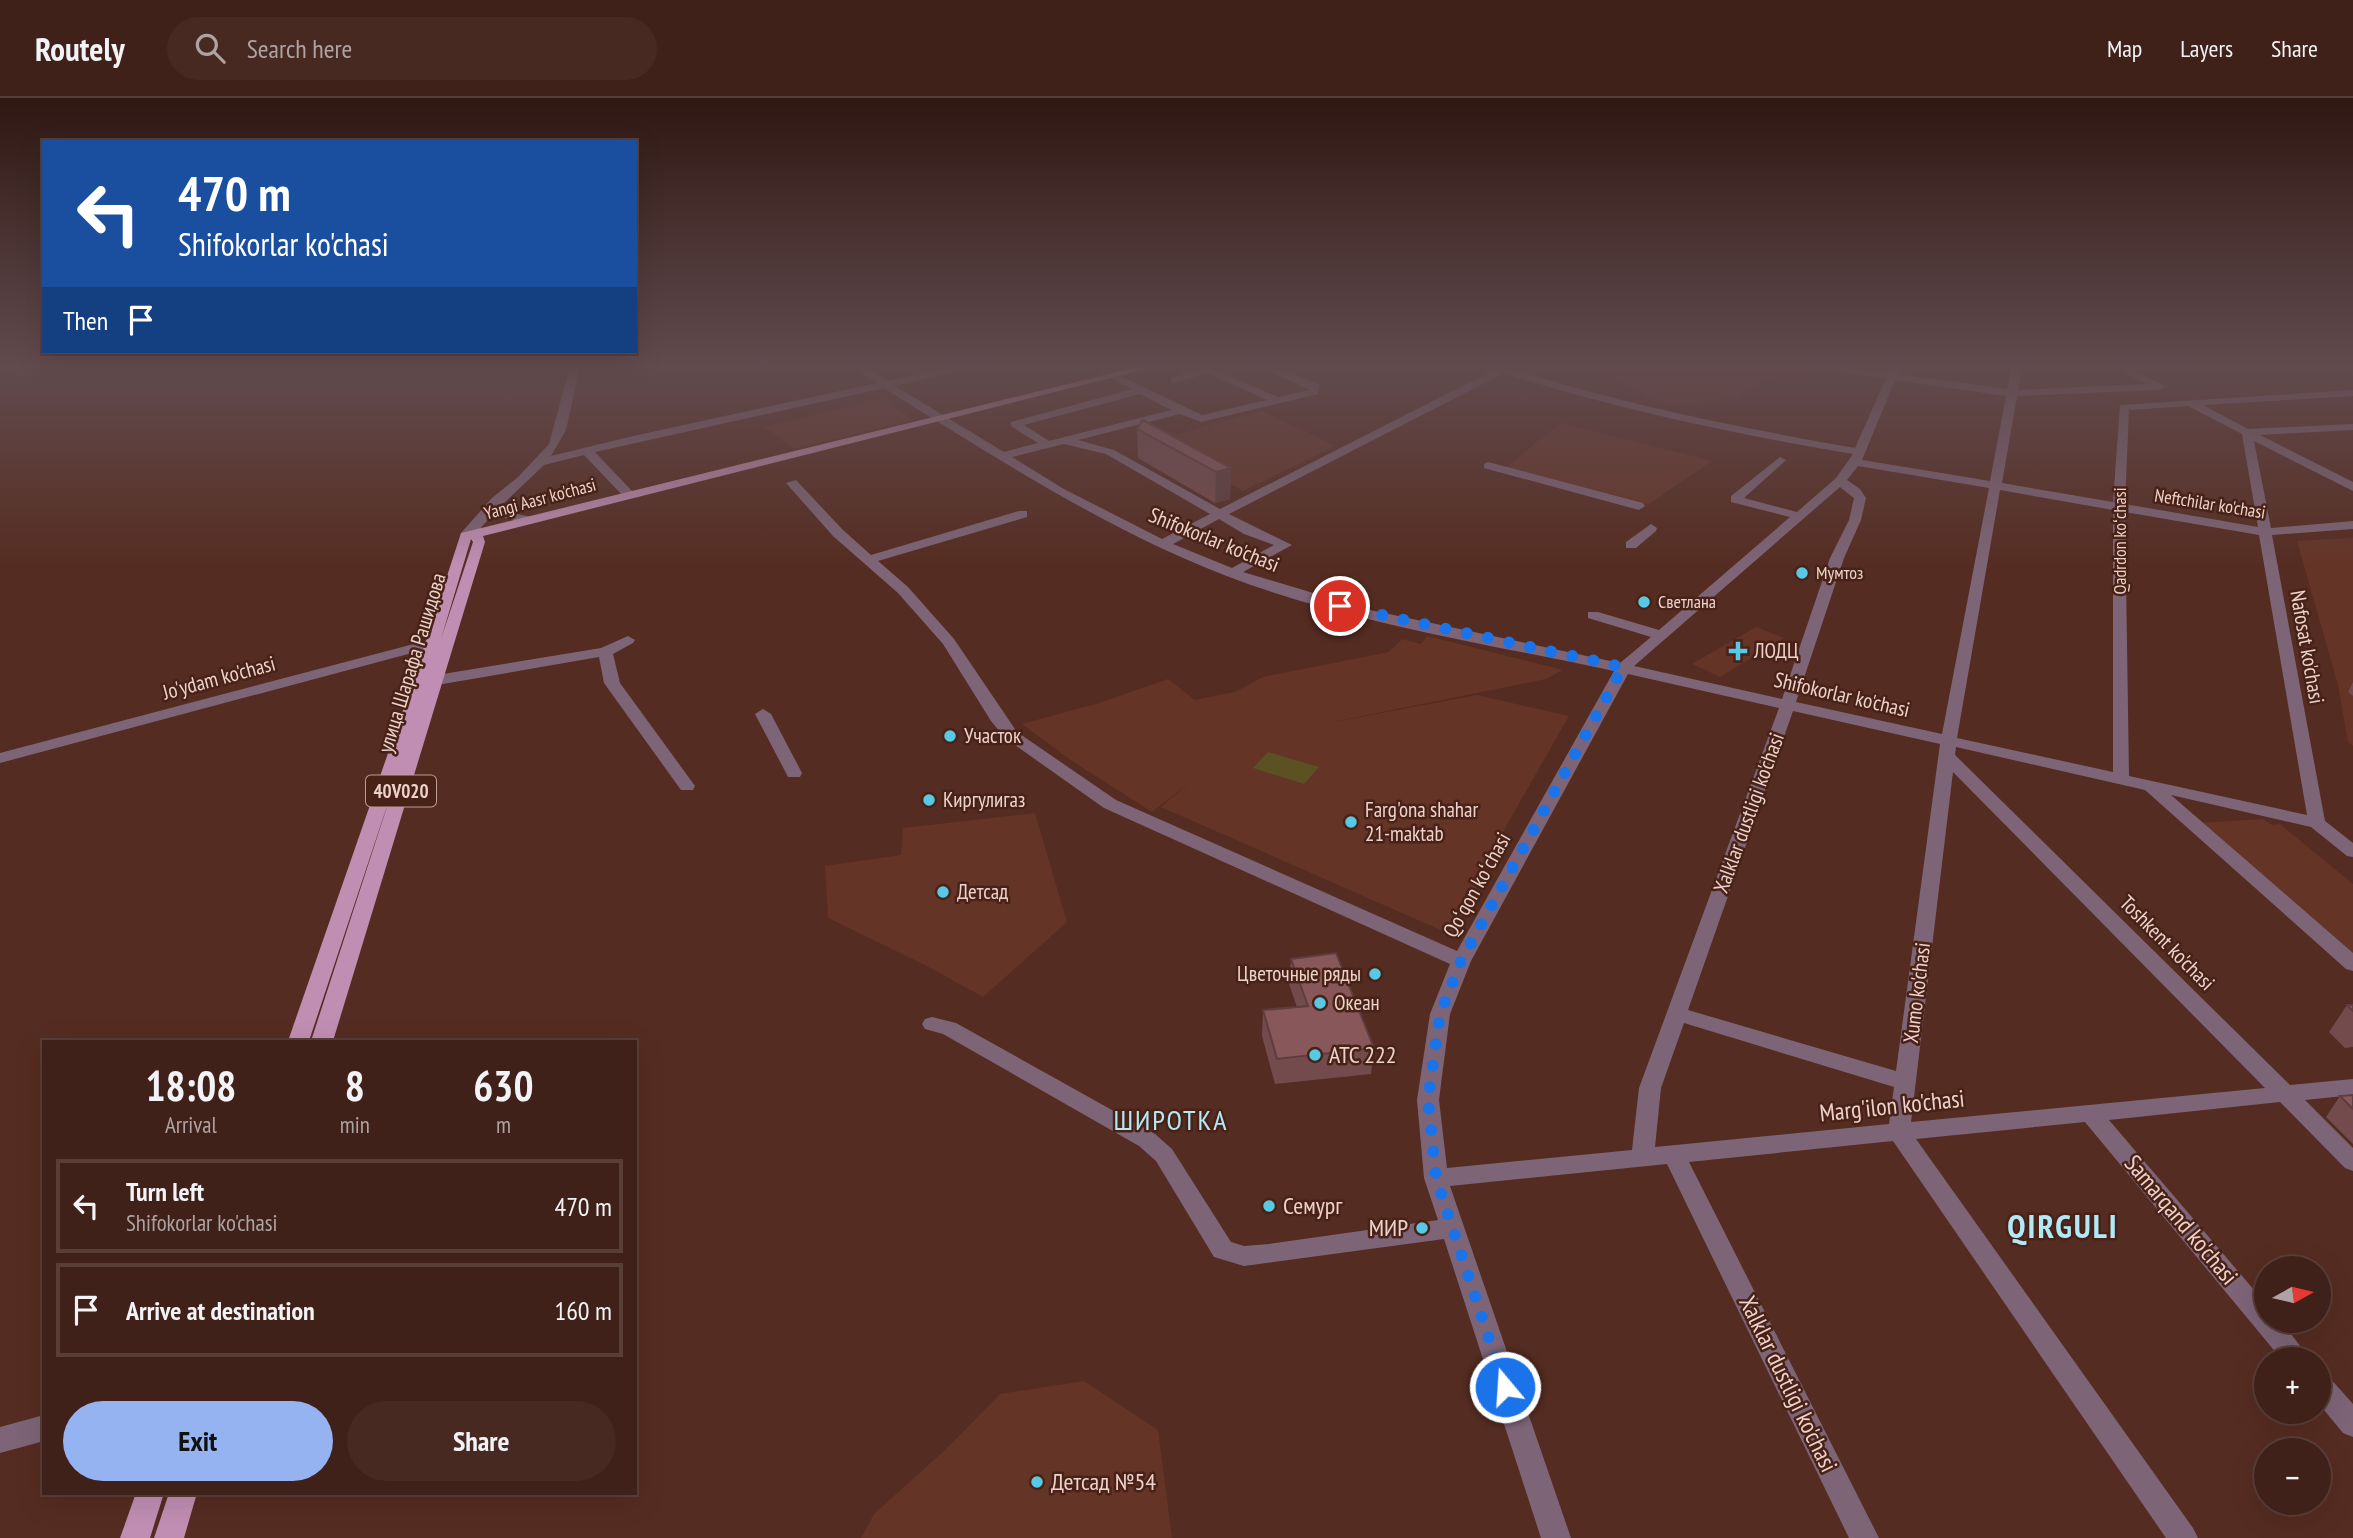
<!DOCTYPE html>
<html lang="en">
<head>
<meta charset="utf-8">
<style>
  :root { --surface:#402119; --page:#472922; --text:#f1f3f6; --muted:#aea3a2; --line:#593e38; --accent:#95b2f1 }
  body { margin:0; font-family:"PT Sans Narrow",sans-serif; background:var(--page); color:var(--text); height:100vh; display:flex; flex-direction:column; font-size:26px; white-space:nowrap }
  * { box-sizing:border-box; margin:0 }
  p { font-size:23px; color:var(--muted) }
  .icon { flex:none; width:38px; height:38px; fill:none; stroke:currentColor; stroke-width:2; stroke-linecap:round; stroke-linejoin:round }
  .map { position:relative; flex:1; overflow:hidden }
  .sheet { position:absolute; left:42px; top:942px; width:595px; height:455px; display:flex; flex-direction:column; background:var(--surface); border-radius:0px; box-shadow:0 7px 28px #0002,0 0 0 2px var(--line) }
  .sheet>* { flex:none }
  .guide { position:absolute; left:42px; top:42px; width:595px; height:214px; border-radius:0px; box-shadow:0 7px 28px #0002,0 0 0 2px var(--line); background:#1a4fa0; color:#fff; overflow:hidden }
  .needle { width:46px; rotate:82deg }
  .tools { position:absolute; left:2254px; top:1158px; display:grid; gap:14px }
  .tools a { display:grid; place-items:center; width:77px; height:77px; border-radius:50%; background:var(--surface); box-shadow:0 7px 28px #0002,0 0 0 2px var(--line); font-size:35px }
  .pin { position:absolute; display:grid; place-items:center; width:60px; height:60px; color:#fff; margin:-30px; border:4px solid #fff; border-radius:50%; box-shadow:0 2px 7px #0007 }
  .me { position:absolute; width:77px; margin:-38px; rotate:342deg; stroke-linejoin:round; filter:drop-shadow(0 0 5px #0008) }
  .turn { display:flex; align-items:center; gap:24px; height:147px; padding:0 21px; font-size:32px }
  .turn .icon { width:91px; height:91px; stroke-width:2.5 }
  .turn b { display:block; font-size:49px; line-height:60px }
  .then { display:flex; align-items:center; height:66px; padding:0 21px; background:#0003; gap:14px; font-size:26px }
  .eta { display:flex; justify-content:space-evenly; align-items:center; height:119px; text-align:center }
  .eta b { font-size:42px; font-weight:700; line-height:49px }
  .button { display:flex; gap:14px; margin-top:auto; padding:14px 21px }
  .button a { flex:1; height:80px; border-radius:42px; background:var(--accent); color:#111; font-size:28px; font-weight:700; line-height:80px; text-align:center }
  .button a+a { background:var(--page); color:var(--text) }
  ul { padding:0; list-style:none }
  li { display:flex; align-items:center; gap:21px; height:94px; margin:0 14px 10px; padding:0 7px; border:4px solid var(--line); border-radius:0px }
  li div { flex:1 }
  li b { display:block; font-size:26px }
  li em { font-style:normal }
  header { display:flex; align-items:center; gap:42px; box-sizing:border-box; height:98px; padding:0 35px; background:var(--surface); border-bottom:2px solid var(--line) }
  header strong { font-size:33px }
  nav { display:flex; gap:38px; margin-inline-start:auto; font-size:24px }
  .search { width:490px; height:63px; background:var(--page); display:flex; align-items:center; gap:18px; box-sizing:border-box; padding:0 24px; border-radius:38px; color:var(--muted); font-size:26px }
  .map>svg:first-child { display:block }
  .built { fill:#643427 }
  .green { fill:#5b5123 }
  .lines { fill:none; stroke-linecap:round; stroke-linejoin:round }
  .minor { fill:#7d6577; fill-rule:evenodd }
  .major { fill:#c08eb3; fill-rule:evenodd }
  .wall { fill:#744b4d }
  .shaded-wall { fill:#5e3d3f }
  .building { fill:#87575a; stroke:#5e3d3f; stroke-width:2 }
  .route { stroke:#1a73e8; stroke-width:12; stroke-dasharray:0 21.6 }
  .poi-dot { fill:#58c9e4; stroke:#492217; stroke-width:2.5 }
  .labels { text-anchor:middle; stroke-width:5; stroke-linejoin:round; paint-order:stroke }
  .far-street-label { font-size:18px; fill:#edd2cb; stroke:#492217 }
  .far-poi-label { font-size:18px; fill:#edd2cb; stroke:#492217; text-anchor:start }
  .shield { fill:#492217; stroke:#bc9d95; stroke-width:2 }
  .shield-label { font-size:19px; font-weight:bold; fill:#edd2cb }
  .street-label { font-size:21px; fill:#edd2cb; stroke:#492217 }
  .poi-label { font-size:21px; fill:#edd2cb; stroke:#492217; text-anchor:start }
  .near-poi-label { font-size:24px; fill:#edd2cb; stroke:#492217; text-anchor:start }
  .near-street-label { font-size:24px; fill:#edd2cb; stroke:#492217 }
  .near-neighbourhood-label { font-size:28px; letter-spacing:2px; fill:#b2e9f8; stroke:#492217 }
  .near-district-label { font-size:33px; font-weight:bold; letter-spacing:2px; fill:#b2e9f8; stroke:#492217 }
</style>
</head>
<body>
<header>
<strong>Routely</strong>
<div class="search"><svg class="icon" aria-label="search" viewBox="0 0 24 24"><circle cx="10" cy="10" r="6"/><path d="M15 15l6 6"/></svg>Search here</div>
<nav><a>Map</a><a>Layers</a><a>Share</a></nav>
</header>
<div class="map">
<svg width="2353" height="1440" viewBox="0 0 2353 1440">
  <rect width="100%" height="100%" fill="#552c21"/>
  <path class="built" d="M1598,268h209l-4,7 -42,6 -22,19 -66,7 -20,-5z
    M881,301l33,21 -120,29 -30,-22z
    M1262,313l74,35 -93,45 -91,-50z
    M1561,325l151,38 -63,43 -144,-36z
    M2353,440v208l-5,-4 -10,-57 -41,-144z
    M1756,529l28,11 -64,39 -28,-13z
    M1427,538l136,34 -17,9 -223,45 154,-29 92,21 -69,121 -48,98 -291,-128 28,-24 -37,29 -80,-51 -50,-37 77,-21 69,-24 27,21 40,-8 28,-15 126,-25 13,-13 19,5z
    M1035,715l32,109 -84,75 -58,-32 -97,-47 -3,-52 76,-11 2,-27z
    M2263,721l9,6 8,-1 73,60v75l-156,-136z
    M1084,1283l74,49 14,108h-311l13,-24 71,-64 55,-56z"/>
  <path class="green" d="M1268,654l51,15 -15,17 -51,-16z"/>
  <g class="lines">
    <path class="minor" d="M570,268h10l-14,64 -15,26 78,-19 248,-54 -26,-17h12l25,15 71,-15h18l-82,20 109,66 34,-9 -27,-17v-4l121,-33 -22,-11 -1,-2 5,-3 88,42 65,-15 -60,-27 -32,10 -4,-1v-4l37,-11 70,30 32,-7 -51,-24h14l47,19 -2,9 -117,28 -21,-8 -102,26 36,10 106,59 274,-139 -7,-4h15c115,37 234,61 353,82l31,-70 -66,-9 -5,-3h25l48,7 3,-7h10l-3,8 109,15 5,-23h10l-4,24 128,-6 -33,-18h66l-5,3 -39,2 28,14 1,2 -5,3 -142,6 -15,87 111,19 7,-97 233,-15v6l-150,9 45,24 105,-5v6l-93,5 93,47v9l-99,-50 17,87 82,-7v8l-81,6 53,286 28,22v14l-6,-1 -36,-29 -140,-32 182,158v18l-7,-2 -201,-179 -189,-43 -1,8 335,330 63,-6v16l-48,5 48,48v23l-8,-3 -65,-66 -171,18 157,184v17h15l30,39h-29l-197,-238 -169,17 277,389 5,10h-32l-273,-397 -204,21 190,376h-30l-182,-374 -217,22 121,352h-30l-97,-299 -200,27 -30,-9 -58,-96 -17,-15 -196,-112 -18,-5 -3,-5 3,-5 7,-2 24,6 199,111 17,15 59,93 13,4 25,-2 169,-24 -14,-42 -7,-78 13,-86 20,-50 -346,-156 -99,-70 -14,-17 -48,-77 -45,-51 -65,-57 -47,-53 10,-3 47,50 28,25 148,-44h8v6l-149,44 30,26 46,52 63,93 99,68 341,151 157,-280c-122,-26 -248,-46 -366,-87 -131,-47 -247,-123 -364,-196l-289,64 37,39v6h-8l-40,-42 -40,10 -41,39 2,7 26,6v6l-4,1 -34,-10 -22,25h-10v-6l31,-35 26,-21 31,-33zM1504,275c114,37 231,61 349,81l-17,24 -39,34 -53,-14 40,-36 2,-2 -6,-3 -49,39v6l59,15 -131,113 -61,-18h-10v6l63,19 -31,26 -250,-53 -127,-38 49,-27 -63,-31zM1895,282l111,16 -16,85 -128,-21zM1140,296l31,16 -122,31 -25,-16zM2188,308l54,28 16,93 -133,-23 4,-94zM1064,346l42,10 104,60 -48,25 -98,-50 -52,-32zM1858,368l131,22 -47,246 -146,-32 48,-144 17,-38 5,-22 -6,-9 -13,-9zM1840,389l14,11 -5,22 -19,38 -48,141 -148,-33zM2000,392l113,20v262l-156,-34zM2125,414l134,23 48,280 -178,-39zM1219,421l25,15 30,11 -42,23 -59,-24zM1628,576l151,34 -140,380 -7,62 -185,18 -8,-68 11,-86 21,-53zM1793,613l147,33 -44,327 -208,-61zM1953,674l312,316 -354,34zM1684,925l210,64 -5,37 -234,23 6,-59z
      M1488,364l155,41 2,3 -6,4 -155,-42v-4z
      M1651,426l6,4 -1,3 -20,17h-10v-6z
      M448,537l7,4 -2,3 -453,121v-10z
      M628,538l7,4 -2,3 -20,11 7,29 75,103 -2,4h-12l-77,-107 -5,-26 -162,28 -8,-5 8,-5 164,-27z
      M763,611l8,5 31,59 -2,4h-12l-2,-4 -31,-59z
      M2319,1274l9,4 25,28v33l-10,-4 -24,-29z
      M44,1317v26l-44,12v-26z"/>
    <path class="major" d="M1141,268h17l-675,170 2,6 -152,499h-22l85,-262 -87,262h-21l122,-351 51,-157zM471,441l2,3 -32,97z
      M136,1395h28l-14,45h-30z
      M169,1395h28l-13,45h-30z"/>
  </g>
  <path class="wall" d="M1137,331l94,39 -1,31 -15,4 -77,-45z
    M2353,584v14l-5,-4z
    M1291,861l83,89 -3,26 -96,10 -13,-48 1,-26 34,-3 -8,-23z
    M2347,907h6v42l-8,1 -16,-16z
    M2353,997v49l-27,-27 14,-21z"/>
  <path class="shaded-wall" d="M1231,370l-1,31 -15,4 1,-31z"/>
  <path class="building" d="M1143,322l88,48 -15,4 -79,-43z
    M1336,855l38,95 -97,11 -14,-49 45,-4 -17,-47z
    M2347,907h6v6z
    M2353,997v14l-13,-13z"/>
  <linearGradient id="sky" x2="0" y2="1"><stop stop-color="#2f1812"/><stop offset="0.57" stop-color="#624b4e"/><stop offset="1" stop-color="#624b4e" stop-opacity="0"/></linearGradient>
  <rect width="2353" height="469" fill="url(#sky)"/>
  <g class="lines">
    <path class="route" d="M1340,508l283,61 -162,294 -21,53 -12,86 8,78 69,209"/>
  </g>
  <g class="poi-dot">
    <circle cx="1802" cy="475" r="7"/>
    <circle cx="1644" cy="504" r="7"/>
    <path d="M1734.5 542.5h7v7h7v7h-7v7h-7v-7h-7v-7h7z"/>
    <circle cx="950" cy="638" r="7"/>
    <circle cx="929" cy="702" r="7"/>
    <circle cx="1351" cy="724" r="7"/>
    <circle cx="943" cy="794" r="7"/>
    <circle cx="1375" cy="876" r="7"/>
    <circle cx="1320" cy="905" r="7"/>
    <circle cx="1315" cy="957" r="7"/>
    <circle cx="1269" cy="1108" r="7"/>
    <circle cx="1422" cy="1130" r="7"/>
    <circle cx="1037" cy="1384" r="7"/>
  </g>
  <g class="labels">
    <g class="far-street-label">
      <text transform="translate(540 401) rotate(-15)" y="6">Yangi Aasr ko'chasi</text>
      <text transform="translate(2210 406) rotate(9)" y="6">Neftchilar ko'chasi</text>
      <text transform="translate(2120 443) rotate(-90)" y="6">Qadrdon koʻchasi</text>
    </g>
    <g class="far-poi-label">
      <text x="1816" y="481">Mумтоз</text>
      <text x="1658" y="510">Светлана</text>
    </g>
    <rect class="shield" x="366" y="677.5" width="70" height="31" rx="5"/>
    <g class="shield-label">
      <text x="401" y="700">40V020</text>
    </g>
    <g class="street-label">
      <text transform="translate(1214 442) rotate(22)" y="7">Shifokorlar ko'chasi</text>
      <text transform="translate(2307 549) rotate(80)" y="7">Nafosat ko'chasi</text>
      <text transform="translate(412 565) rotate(-73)" y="7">улица Шарафа Рашидова</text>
      <text transform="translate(219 580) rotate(-15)" y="7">Jo'ydam ko'chasi</text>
      <text transform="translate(1842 597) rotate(13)" y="7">Shifokorlar ko'chasi</text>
      <text transform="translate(1749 715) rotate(-70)" y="7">Xalklar dustligi ko'chasi</text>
      <text transform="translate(1477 787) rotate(-61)" y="7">Qoʻqon koʻchasi</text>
      <text transform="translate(2167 845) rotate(45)" y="7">Toshkent ko'chasi</text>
      <text transform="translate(1917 895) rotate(-83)" y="7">Xumo ko'chasi</text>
    </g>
    <g class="poi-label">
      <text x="1754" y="560">ЛОДЦ</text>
      <text x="964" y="645">Участок</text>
      <text x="943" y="709">Киргулигаз</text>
      <text x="1365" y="719">Farg'ona shahar<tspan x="1365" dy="24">21-maktab</tspan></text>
      <text x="957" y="801">Детсад</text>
      <text x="1361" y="883" text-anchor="end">Цветочные ряды</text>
      <text x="1334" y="912">Океан</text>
    </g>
    <g class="near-poi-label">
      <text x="1329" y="965">АТС 222</text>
      <text x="1283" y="1116">Семург</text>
      <text x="1408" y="1138" text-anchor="end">МИР</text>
      <text x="1051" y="1392">Детсад №54</text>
    </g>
    <g class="near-street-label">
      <text transform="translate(1892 1008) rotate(-6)" y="8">Marg'ilon ko'chasi</text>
      <text transform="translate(2181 1122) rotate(50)" y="8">Samarqand ko'chasi</text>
      <text transform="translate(1788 1286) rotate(64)" y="8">Xalklar dustligi ko'chasi</text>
    </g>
    <g class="near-neighbourhood-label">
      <text x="1171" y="1032">ШИРОТКА</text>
    </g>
    <g class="near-district-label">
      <text x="2063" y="1140">QIRGULI</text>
    </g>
  </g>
</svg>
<div class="tools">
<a><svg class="needle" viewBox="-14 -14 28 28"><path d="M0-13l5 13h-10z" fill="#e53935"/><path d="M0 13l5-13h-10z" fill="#aea3a2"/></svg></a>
<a>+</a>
<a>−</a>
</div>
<div class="pin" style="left:1340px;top:508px;background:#d93025"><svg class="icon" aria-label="arrive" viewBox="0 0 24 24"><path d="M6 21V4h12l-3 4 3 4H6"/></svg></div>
<svg class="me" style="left:1505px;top:1289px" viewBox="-20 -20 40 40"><circle r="17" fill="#1a73e8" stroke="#fff" stroke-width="3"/><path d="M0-11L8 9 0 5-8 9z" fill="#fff"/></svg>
<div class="guide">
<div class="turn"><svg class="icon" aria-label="left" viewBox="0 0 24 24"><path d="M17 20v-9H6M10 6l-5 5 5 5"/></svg><div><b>470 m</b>Shifokorlar ko'chasi</div></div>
<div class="then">Then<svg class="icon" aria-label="arrive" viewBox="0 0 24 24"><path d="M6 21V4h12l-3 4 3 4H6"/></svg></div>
</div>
<section class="sheet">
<div class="eta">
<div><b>18:08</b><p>Arrival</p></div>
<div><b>8</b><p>min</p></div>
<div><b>630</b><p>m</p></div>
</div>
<ul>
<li><svg class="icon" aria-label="left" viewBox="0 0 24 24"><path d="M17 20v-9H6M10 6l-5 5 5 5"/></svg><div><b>Turn left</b><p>Shifokorlar ko'chasi</p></div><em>470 m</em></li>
<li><svg class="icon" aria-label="arrive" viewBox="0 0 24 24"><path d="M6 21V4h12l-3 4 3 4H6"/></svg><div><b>Arrive at destination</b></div><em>160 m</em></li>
</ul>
<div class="button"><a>Exit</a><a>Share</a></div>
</section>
</div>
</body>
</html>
